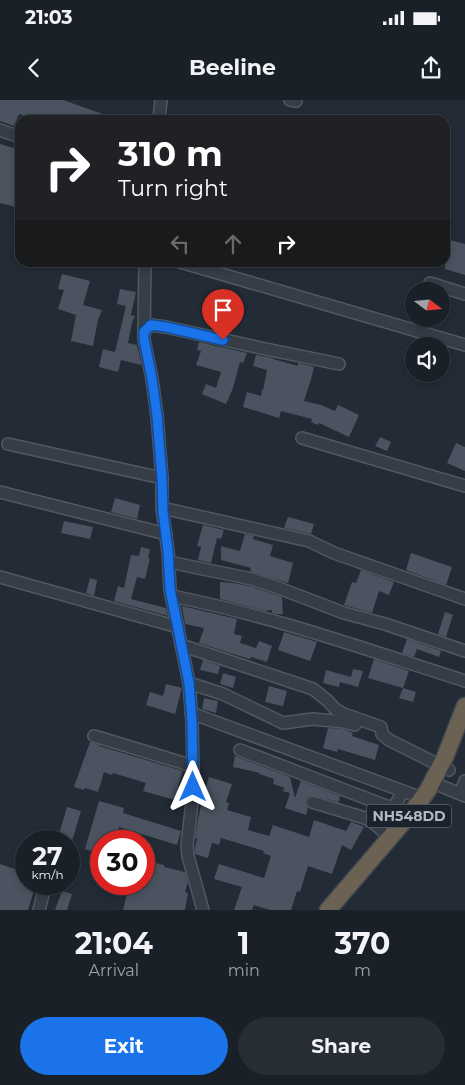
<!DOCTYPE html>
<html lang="en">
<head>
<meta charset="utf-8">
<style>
  :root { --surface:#1a2028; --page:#272d34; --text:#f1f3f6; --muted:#9fa3a8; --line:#383e45; --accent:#1a73e8 }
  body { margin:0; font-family:Montserrat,sans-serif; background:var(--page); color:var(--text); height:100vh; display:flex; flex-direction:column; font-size:19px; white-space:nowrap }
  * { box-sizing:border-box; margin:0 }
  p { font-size:16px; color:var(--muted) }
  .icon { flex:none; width:28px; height:28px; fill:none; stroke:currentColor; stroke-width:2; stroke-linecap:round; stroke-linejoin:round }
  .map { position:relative; height:810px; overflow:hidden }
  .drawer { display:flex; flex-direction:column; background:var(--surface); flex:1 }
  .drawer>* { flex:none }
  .guide { position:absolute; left:15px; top:15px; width:435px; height:152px; border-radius:15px; box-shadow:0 2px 8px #0003,0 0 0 1px var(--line); background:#202124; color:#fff; overflow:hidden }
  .needle { width:32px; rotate:106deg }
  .fabs { position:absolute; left:405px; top:182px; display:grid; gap:10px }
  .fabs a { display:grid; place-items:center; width:45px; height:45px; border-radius:50%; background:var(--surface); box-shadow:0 2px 8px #0003,0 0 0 1px var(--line); font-size:25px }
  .speed { position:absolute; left:15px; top:730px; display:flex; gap:10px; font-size:25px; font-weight:700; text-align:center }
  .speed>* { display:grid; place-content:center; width:65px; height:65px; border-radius:50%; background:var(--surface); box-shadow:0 2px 8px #0003,0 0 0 1px var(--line); line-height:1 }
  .speed small { font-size:12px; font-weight:400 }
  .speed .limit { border:8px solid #d22; background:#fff; color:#111 }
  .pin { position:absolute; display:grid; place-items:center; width:42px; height:42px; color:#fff; margin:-51px -21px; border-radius:50% 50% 50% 0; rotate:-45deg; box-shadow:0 0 5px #0007 }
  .pin .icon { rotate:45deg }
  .me { position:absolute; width:55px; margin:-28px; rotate:0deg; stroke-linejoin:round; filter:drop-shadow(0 0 4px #0008) }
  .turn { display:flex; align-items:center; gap:18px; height:105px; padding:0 20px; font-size:22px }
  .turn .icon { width:65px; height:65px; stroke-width:2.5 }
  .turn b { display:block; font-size:35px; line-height:42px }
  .lanes { display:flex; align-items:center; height:48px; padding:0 20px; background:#0003; justify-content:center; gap:25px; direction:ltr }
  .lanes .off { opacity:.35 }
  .eta { display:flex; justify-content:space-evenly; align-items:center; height:85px; text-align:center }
  .eta b { font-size:30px; font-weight:700; line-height:35px }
  .primary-button { display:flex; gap:10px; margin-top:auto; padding:10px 20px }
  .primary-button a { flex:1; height:58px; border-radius:30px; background:var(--accent); color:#fff; font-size:20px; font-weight:700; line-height:58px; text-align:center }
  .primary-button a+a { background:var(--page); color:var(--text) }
  .status { display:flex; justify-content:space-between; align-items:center; height:35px; padding:0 25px; background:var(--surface); direction:ltr }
  .status svg { height:14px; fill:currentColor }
  header { display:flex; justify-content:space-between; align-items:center; height:65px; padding:0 20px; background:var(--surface); font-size:22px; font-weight:700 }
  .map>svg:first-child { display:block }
  .building { fill:#4a535f }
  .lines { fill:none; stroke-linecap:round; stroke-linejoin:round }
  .minor-casing { stroke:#515861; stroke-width:14 }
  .highway-casing { stroke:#414851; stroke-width:19 }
  .minor { stroke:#363d47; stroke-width:11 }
  .highway { stroke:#6c6254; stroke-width:16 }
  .route-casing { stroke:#114b97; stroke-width:12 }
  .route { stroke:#1a73e8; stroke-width:9 }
  .labels { text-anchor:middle; stroke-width:4; stroke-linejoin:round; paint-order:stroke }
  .shield { fill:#1c222b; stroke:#848b95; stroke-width:1 }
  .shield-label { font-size:14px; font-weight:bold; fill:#b1b8c3 }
</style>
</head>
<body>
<div class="status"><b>21:03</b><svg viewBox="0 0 49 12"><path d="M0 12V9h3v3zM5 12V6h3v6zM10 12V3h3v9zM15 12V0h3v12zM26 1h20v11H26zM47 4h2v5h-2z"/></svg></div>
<header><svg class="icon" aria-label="back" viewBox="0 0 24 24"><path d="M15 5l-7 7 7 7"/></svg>Beeline<svg class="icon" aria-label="share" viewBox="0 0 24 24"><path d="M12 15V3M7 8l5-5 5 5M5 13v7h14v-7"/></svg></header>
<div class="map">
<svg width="465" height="810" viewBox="0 0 465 810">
  <rect width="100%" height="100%" fill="#232b36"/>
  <path class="building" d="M0,0h63l54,19v1h-82l-16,-6 -5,12 -14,-5z
    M0,44l20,6v58l-20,-5z
    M446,139l19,5v31l-20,-6v-25z
    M62,174l28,7 -7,24 19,5 -4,10 -5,26 -22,-5 5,-26 -18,-6 6,-19 -6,-1z
    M120,189l16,3 -5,23 4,1 -3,7 -4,20 9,2 4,17v3l-20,-5 -3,12 -19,-5 4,-18 12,3 11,-46 -9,-2z
    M199,242l48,11 -4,10 -3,-1 -7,26 -7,16 -24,-10 4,-10 10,4 5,-16 -25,-7 5,-14 -4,-1z
    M256,255l17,3v1l25,7v-3l16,4 -3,12 -7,22 17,4 14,6 3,-6 21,10 -10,22 -30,-14 -1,2 -7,-3 1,-3 -31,-8 -2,7 -36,-11 4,-15 14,4 1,-7 1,1 4,-20 -14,-4z
    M380,337l11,5 -4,9 -12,-5z
    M456,343l9,4v24l-18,-8z
    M115,398l25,7 -3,14 -26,-7z
    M288,417l26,7 -3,10 -27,-6z
    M64,421l29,6 -3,12 -29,-6z
    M203,425l21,5 -3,9 -4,-1 -6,25 -13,-3 3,-13 -4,-1z
    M245,434l9,2 -1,3 20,6 -3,11 23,7 -5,20 -38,-12 1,-3 -30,-8v-14l19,5z
    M141,447l9,2 -2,9h2l-5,21 -8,-2 -6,22 35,9 2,8 -54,-15 4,-15 6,2 7,-33 8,1z
    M411,453l41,14 -6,18 -40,-15z
    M361,470l33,12 -5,13 -10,-4 -7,22 -28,-8 8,-23 4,1z
    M90,478l7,2 -3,16 -8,-3z
    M220,482l12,1 18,3 32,11 1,17h-6l-5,-1v-3l-7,1 -45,-12z
    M182,506l55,13 -3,15 8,2 -2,7 16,5 3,-7 13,5 -5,16 -16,-5 -1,2 -20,-6 -31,-10 5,-15 -19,-4z
    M445,512l8,3 -7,22 -8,-3z
    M284,532l33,10 -7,19 -32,-11z
    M407,539l34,12 -2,6 -22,-8 -3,8 -12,-4z
    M374,559l35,12 -6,17 13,4 -3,10 -14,-4 4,-10 -35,-10z
    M203,560l17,6 -2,8 -18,-4z
    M353,569l10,2 -5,16 -18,-5 -1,5 -16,-4 3,-13 25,7z
    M223,573l13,4 -3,11 -13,-4z
    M166,584l16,4 -7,26 -29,-9 4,-13 13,4z
    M269,586l18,5 -4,15 -18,-4z
    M204,598l14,3 -2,12 -14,-4z
    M328,628l15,1 10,4 -1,3 27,9 -4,15 -37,-11 -1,3 -14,-4z
    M90,642l9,3v1l84,25 -5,15h1l-4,14 -32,-9 3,-8 -33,-10 -1,2 -8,-3 -6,20 -13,-4 -1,2 -10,-3z
    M235,656l55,21 5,21 6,-17 39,15 -1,6 -28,-7 -4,2 -2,3v4l3,4 -2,7 -21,-7 5,-15 -8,-2 3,-3 -12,-4 1,-5 -15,-5 1,-1 -27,-6z
    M209,677l23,7 -6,18 3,1 -2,7 24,7 -3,13 21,6 4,-11 36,12 5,-17 32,11 5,-9 6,2 7,3 -13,23 -9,-5 -10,29 -24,-8 -8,26 -3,-1 -6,19h-21l-16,-5 -2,5h-18l8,-23 -28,-8 5,-15 45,14 7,-22 -8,-3 1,-2 -43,-13 -2,7 -7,-2 -4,15 -13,-4v-6l2,-9 -2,-1 3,-19 3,-13 -1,-1z
    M99,701l25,7 -1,5 58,18 -4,14 -58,-18 -4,14h-14v13l-16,-5z
    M67,707l14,4 -9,30h-15z
    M144,760l20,5v2l21,5 3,10 -3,10 3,1 -3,17h-62l4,-16h-2l3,-10h16z
    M17,763l9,2v19h10l-8,26h-28v-46l15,5z
    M62,791l10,3 -5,16h-12z"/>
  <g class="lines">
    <defs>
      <path id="minor" d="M290,0l6,1
        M159,20l2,-20
        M0,30l20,7
        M180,162l285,83
        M430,183l35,11
        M144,232l1,-70
        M302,338l163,48
        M8,344l154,34
        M0,392l166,42
        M162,408l147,33 25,12 131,46
        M169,462l83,17 24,8 68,26 41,11 80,27
        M0,477l178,50
        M172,496c100,20 196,54 293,85
        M181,545l132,44 15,12 7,8 9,5 37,13 1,7 7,6 60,30
        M189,583l34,11 60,29 30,-4 31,3 11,3
        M191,613l231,85
        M94,636l99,30
        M240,650l149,57c8,0 10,-9 13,-15
        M441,686l24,10
        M460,694l5,-13
        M312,702l53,16 10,6 15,14
        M39,810l5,-19
        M203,810l-15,-54 -1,-11 5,-42 1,-33 -1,-49 -3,-38 -19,-94 -2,-38 -6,-43v-30l-5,-62 -5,-37 -8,-40v-7l7,-7 15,2 95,21 78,16"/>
      <path id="highway" d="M328,810l83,-97 17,-23 17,-33 20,-51"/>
    </defs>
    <use href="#minor" class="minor-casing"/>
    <use href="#highway" class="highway-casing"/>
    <use href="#minor" class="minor"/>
    <use href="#highway" class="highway"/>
  </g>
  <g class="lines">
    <defs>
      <path id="route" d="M193,687l-1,-66 -3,-38 -19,-94 -2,-38 -5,-39 -1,-34 -5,-62 -5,-37 -8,-40v-7l7,-7 15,2 57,13"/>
    </defs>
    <use href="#route" class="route-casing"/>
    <use href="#route" class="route"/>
  </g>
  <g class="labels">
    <rect class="shield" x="366.5" y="704.5" width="85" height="23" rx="4"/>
    <g class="shield-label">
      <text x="409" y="721">NH548DD</text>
    </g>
  </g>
</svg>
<div class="fabs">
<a><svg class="needle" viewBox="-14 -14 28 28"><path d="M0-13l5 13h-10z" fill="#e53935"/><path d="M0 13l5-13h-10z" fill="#9fa3a8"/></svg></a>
<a><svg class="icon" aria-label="sound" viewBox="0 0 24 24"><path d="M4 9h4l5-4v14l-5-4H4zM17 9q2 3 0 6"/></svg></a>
</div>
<div class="speed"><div>27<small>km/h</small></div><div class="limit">30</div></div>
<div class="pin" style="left:223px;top:240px;background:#d93025"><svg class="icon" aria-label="arrive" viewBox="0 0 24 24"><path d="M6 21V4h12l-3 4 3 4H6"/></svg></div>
<svg class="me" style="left:193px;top:687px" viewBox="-20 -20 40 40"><path d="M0-17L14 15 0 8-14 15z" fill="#1a73e8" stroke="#fff" stroke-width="4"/></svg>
<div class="guide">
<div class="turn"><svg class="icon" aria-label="right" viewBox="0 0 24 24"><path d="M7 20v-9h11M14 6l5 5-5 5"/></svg><div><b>310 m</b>Turn right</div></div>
<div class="lanes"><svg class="icon off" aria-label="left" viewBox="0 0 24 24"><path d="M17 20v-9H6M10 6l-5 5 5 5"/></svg><svg class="icon off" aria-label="ahead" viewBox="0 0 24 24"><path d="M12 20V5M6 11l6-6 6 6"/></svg><svg class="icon" aria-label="right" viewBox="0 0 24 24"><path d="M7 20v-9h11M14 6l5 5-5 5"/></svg></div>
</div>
</div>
<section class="drawer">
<div class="eta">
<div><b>21:04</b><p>Arrival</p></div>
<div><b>1</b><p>min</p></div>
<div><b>370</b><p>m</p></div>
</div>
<div class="primary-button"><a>Exit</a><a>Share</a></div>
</section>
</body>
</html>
